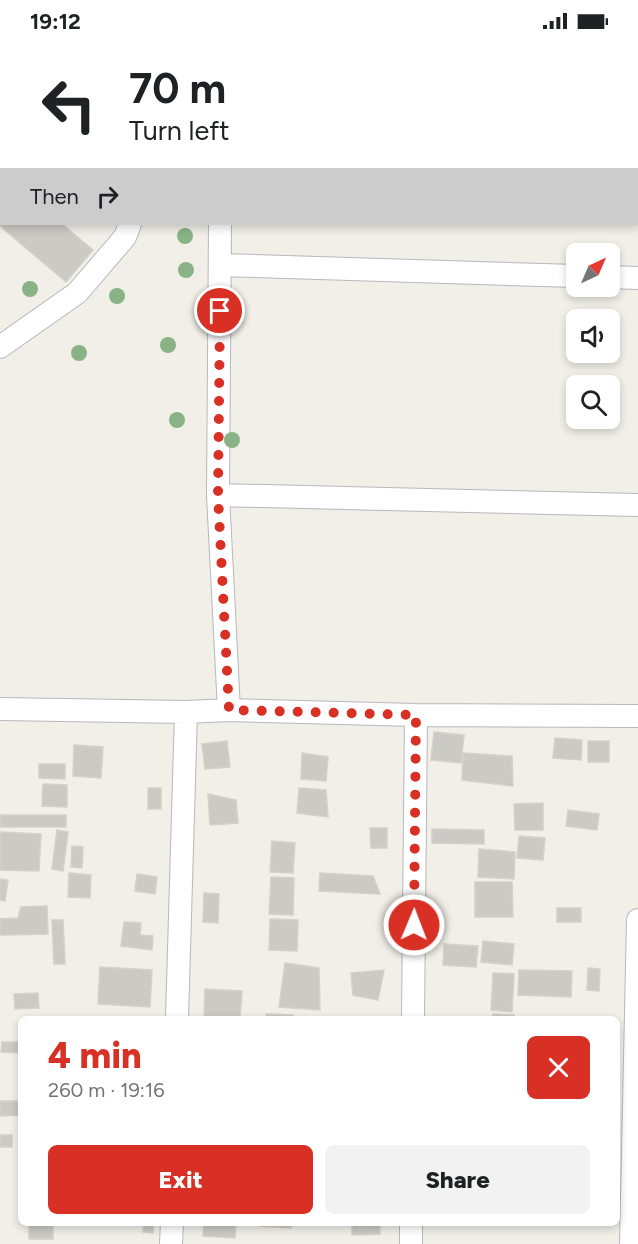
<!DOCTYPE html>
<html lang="en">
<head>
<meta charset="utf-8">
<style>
  :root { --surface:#fff; --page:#f2f2f2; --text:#202124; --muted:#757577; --accent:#d93025 }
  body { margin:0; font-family:Figtree,sans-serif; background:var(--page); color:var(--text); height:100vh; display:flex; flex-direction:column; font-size:22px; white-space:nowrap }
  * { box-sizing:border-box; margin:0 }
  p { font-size:20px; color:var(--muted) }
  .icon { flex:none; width:33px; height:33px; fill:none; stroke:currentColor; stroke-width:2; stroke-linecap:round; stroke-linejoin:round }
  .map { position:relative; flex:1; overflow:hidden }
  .drawer { position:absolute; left:18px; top:974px; width:602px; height:210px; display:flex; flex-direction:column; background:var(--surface); border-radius:9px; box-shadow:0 3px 9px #0003 }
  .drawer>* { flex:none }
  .banner { position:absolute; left:0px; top:0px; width:639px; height:183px; box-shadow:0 3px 9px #0003; background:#fff; color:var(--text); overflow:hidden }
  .needle { width:39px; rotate:44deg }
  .controls { position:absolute; left:566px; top:201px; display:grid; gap:12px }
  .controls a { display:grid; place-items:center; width:54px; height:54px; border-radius:9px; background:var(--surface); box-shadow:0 3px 9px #0003; font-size:30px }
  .pin { position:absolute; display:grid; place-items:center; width:51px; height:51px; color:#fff; margin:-26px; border:3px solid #fff; border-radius:50%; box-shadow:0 2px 6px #0007 }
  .me { position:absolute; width:66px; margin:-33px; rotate:1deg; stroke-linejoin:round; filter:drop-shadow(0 0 4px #0008) }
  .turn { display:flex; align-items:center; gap:21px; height:126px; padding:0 30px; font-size:27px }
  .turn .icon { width:78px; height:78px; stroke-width:2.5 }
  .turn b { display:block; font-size:42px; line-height:51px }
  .then { display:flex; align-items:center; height:57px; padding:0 30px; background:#0003; gap:12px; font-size:22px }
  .round { display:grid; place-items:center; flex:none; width:63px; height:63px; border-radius:9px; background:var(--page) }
  .summary { display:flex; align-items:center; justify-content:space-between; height:102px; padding:0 30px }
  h1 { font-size:36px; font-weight:800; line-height:45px; color:var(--accent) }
  .primary-button { display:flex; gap:12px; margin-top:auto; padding:12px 30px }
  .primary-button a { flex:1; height:69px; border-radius:9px; background:var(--accent); color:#fff; font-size:24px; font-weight:800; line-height:69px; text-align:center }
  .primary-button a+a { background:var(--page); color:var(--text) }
  .status { display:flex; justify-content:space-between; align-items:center; height:42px; padding:0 30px; background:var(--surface); direction:ltr }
  .status svg { height:16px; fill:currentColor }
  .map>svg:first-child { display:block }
  .building { fill:#cccac5; stroke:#d6d1c6; stroke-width:1.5 }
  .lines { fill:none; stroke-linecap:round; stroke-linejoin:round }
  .minor-casing { stroke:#b5b8bc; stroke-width:24 }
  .minor { stroke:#fff; stroke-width:22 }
  .tree { fill:#89b387 }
  .route { stroke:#d93025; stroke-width:10; stroke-dasharray:0 18 }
</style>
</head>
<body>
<div class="status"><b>19:12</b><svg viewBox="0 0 49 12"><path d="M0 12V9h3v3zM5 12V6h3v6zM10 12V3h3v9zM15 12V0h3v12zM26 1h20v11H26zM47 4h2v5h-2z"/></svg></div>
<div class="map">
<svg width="638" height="1202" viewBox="0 0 638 1202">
  <rect width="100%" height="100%" fill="#f1efe8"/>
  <path class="building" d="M0,129l2,1v52h60l31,26 -27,32 -66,-56z
    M434,690l30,3 -3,28 -30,-3z
    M555,696l27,2 -1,20 -28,-2z
    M227,699l3,26 -25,2 -3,-25z
    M588,699h21v21h-21z
    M74,703l29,2 -2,31 -28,-2z
    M302,711l26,4 -2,24 -25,-2z
    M463,711l49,3 1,30 -51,-6z
    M39,722h26v15l-26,-1z
    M43,742l24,1v22l-25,-1z
    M148,746h13v21h-13z
    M299,746l27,2 2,27 -31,-4z
    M208,752l28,6 2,23 -28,2z
    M543,761v27h-28l-1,-26z
    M568,768l31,4 -2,16 -31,-4z
    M0,773h66v12h-66z
    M370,786h17v20h-16z
    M432,787l52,1v14l-52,-1z
    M57,788l11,2 -5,39 -11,-2z
    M0,790l41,2 -2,37 -39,-1z
    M519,794l26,2 -2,22 -26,-2z
    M272,799l23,2 -2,30 -23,-1z
    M72,804l11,1 -1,21 -11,-1z
    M479,807l36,3 -1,27 -36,-2z
    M69,831l22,2 -1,23 -22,-1z
    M320,831l53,3 7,18 -61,-3z
    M137,832l20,3 -2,17 -20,-3z
    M271,835l23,1 -1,37 -24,-1z
    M0,837l8,1 -3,21 -5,-1z
    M475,840h37l1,35h-38z
    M204,851l15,1 -1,29 -15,-1z
    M47,864l1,28 -48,1v-16l18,-1 3,-11z
    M557,866h24v14h-24z
    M270,877l28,1 -1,31 -28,-1z
    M52,878h11l2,44h-11z
    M124,880l17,1 -1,12 13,1 -1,14 -31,-4z
    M483,899l31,3 -2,21 -31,-3z
    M444,902l34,2 -2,21 -33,-2z
    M285,921l34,5 1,42 -41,-3z
    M100,925l52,3 -2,37 -52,-3z
    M588,926l12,1 -1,22 -12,-1z
    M384,928l-6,30 -25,-5 -2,-22z
    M519,928l53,1 -1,26 -53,-2z
    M493,931l21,1 -2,38 -21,-2z
    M205,947l37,2 -2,27h-36z
    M38,951l1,15 -24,1 -1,-15z
    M266,972l27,1v3h-27z
    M493,972l21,1v3h-22z
    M2,1000h19v11l-20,-1z
    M0,1059h21v14l-21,1z
    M0,1093h12v12h-12z
    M29,1180h24v17h-24z
    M144,1180h10l-1,11 -10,-1z
    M204,1180h32l-1,16 -32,-2z
    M260,1180h31v6l-31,-2z
    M352,1180h28v12l-28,1z"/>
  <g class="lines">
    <defs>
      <path id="minor" d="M217,0v2
        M166,2v-2
        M220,182l-2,271 11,215
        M220,223l356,11
        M609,235l29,1
        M0,305l77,-54 48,-56 5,-13
        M218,453l420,10
        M0,667l186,3 43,-2 187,5 222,1
        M177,976l9,-306
        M413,976l3,-303
        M171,1202l1,-22
        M411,1202v-22
        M631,1202l7,-324"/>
    </defs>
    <use href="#minor" class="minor-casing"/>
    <use href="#minor" class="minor"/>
  </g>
  <g class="tree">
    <circle cx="185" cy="194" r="8"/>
    <circle cx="186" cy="228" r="8"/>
    <circle cx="30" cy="247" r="8"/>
    <circle cx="117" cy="254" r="8"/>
    <circle cx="168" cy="303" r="8"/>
    <circle cx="79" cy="311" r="8"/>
    <circle cx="177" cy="378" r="8"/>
    <circle cx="232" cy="398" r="8"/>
  </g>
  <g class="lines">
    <path class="route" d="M220,269l-2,184 11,215 187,5 -2,210"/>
  </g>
</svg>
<div class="controls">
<a><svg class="needle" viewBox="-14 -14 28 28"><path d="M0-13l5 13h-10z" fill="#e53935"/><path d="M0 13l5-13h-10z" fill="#757577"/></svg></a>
<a><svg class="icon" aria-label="sound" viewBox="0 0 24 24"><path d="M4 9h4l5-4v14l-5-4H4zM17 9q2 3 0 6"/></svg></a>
<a><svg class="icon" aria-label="search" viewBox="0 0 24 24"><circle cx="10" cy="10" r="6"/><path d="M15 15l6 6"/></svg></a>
</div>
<div class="pin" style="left:220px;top:269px;background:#d93025"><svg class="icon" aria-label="arrive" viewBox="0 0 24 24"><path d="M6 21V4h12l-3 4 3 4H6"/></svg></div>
<svg class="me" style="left:414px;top:883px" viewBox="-20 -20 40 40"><circle r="17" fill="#d93025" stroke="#fff" stroke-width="3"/><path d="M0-11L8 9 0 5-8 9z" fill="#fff"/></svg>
<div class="banner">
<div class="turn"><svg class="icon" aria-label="left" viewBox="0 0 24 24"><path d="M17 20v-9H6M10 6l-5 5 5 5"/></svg><div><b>70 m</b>Turn left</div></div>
<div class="then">Then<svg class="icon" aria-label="right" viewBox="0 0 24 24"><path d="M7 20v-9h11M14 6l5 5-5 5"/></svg></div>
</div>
<section class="drawer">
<div class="summary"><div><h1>4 min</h1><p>260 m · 19:16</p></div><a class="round" style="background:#d93025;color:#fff"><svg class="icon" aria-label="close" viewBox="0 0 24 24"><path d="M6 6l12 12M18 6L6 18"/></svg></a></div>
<div class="primary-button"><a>Exit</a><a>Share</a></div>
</section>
</div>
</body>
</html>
